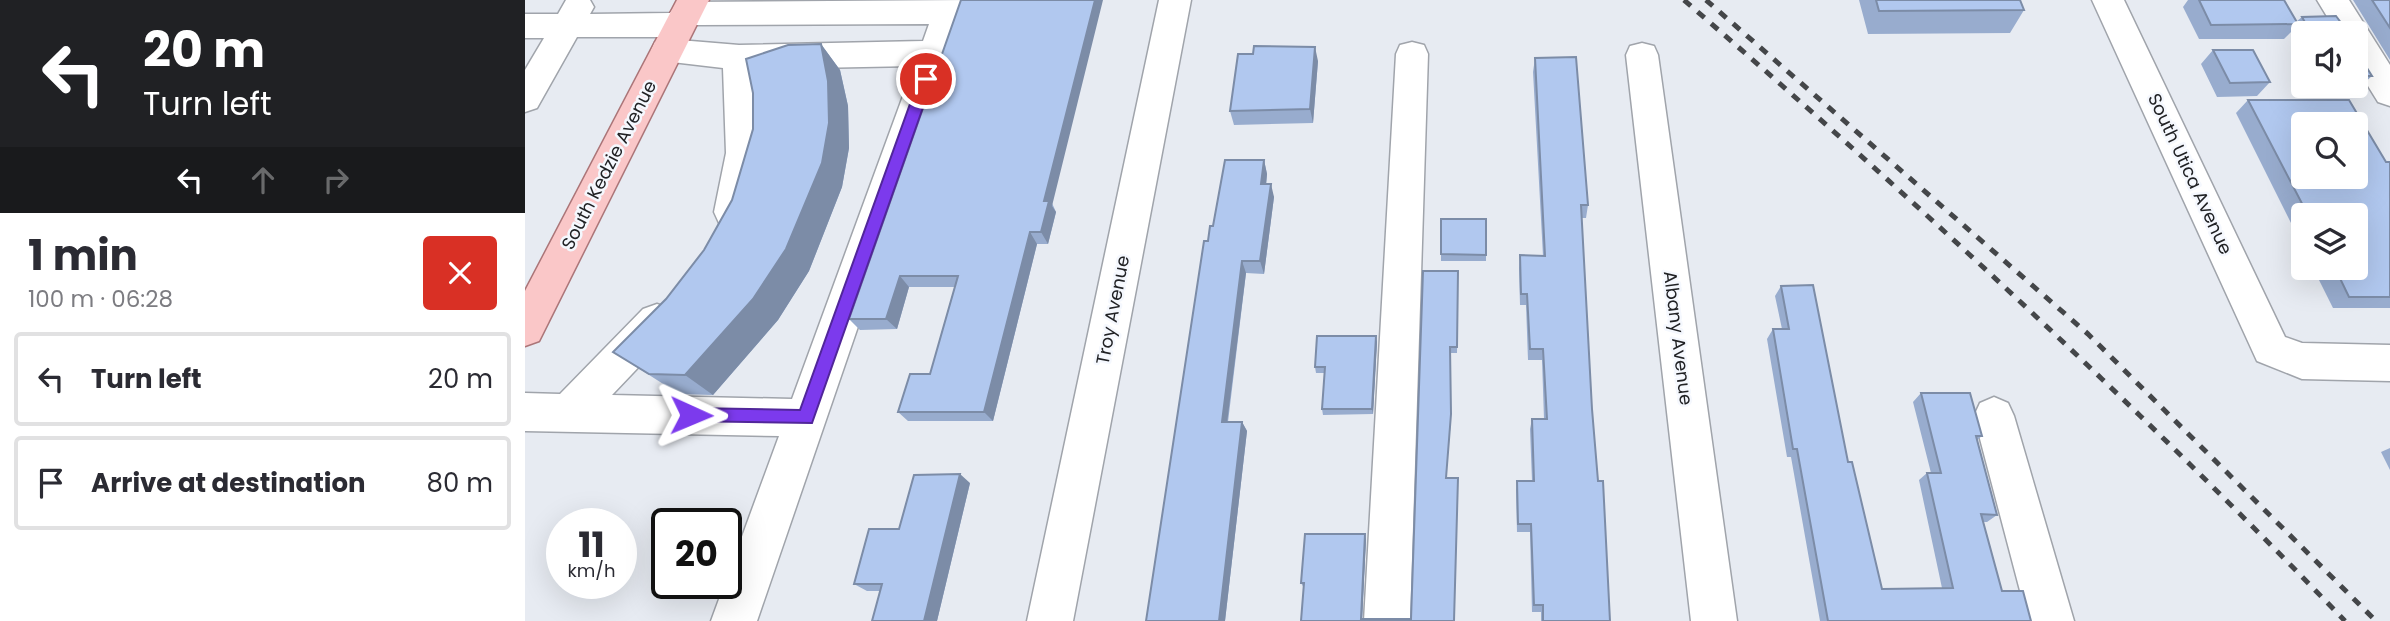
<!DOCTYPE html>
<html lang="en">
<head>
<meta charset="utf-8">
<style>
  :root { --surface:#fff; --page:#f7f7f7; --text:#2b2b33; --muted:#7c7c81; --line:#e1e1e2 }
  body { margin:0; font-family:Poppins,sans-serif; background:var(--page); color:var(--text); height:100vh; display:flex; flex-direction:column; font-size:26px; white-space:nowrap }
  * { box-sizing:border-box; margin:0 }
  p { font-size:23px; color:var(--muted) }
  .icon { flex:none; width:38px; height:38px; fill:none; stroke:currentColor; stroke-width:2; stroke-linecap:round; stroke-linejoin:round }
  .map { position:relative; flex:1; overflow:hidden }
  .drawer { display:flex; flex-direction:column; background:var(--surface); width:525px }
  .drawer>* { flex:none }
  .top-card { background:#202124; color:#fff; overflow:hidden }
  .buttons { position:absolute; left:1766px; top:21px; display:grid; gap:14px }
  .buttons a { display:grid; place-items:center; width:77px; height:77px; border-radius:7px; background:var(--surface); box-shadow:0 7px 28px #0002; font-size:35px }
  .speed { position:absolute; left:21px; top:508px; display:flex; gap:14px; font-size:35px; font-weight:700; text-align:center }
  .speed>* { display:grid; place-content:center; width:91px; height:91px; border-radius:50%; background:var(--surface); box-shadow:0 7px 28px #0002; line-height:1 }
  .speed small { font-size:18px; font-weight:400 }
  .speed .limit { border:4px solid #111; border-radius:10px; background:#fff; color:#111 }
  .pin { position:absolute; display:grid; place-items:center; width:60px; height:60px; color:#fff; margin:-30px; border:4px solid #fff; border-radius:50%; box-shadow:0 2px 7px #0007 }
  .me { position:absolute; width:77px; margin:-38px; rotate:91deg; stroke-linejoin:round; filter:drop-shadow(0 0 5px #0008) }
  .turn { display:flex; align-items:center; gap:24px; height:147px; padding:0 28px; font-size:32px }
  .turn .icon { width:91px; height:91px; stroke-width:2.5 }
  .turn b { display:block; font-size:49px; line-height:60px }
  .lanes { display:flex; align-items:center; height:66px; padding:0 28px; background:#0003; justify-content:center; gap:35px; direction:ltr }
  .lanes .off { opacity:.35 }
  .round { display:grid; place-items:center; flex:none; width:74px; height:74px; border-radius:7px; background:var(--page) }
  .head { display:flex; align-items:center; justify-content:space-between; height:119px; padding:0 28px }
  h1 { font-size:42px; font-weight:700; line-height:52px }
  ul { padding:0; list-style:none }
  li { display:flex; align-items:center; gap:21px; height:94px; margin:0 14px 10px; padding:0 14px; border:4px solid var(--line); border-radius:7px }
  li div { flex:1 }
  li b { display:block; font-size:26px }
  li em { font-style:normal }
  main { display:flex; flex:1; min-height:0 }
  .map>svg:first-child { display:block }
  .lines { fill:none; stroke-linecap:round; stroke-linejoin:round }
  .minor-casing { stroke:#a0a4ab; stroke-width:3 }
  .major-casing { stroke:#ab7578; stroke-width:3 }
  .minor { fill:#fff; fill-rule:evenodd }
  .major { fill:#fac7c8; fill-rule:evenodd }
  .rail { stroke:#444649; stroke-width:5; stroke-dasharray:9 9; stroke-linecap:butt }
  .wall { fill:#98acce }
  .shaded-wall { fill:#7c8ca7 }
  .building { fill:#b1c8ef; stroke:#7c8ca7; stroke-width:2; fill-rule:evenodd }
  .route { fill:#7c3aed; stroke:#51269a; stroke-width:2 }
  .labels { text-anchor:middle; stroke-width:5; stroke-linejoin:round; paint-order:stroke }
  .street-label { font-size:18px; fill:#212225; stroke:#f5f8fe }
</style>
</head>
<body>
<main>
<section class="drawer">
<div class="top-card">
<div class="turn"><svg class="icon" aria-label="left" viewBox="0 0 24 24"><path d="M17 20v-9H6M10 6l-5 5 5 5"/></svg><div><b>20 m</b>Turn left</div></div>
<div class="lanes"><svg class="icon" aria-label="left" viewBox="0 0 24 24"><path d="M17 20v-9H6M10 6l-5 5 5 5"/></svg><svg class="icon off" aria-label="ahead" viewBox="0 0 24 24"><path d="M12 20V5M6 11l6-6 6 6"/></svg><svg class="icon off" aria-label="right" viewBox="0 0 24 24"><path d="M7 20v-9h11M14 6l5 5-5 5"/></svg></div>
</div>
<div class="head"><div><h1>1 min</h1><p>100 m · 06:28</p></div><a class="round" style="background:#d93025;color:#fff"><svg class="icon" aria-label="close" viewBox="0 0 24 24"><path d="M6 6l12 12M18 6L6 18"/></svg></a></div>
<ul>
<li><svg class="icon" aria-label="left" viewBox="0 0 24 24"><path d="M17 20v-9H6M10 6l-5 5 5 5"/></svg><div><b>Turn left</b></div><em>20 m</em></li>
<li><svg class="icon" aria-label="arrive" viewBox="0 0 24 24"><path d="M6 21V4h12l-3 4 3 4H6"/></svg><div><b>Arrive at destination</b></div><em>80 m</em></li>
</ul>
</section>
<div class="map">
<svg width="1865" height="621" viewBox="0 0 1865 621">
  <rect width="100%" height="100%" fill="#e7ebf2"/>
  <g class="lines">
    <defs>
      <path id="minor" d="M41,0h24l4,7 -4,7 80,-1 5,-7 11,-4 284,-2 -213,621h-46l68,-185 -254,-5v-38l35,1 83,-85 14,-5 14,5 5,12 -5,12 -59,62 180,4 122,-333 -157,3c5,49 11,108 -12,154l-13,4 -13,-4 -5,-11 12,-59 -3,-85 -68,-8 -4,-9 4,-9 12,-3 72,6 184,-4 6,-17 -233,1 -5,8 -11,4h-103l-40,71 -12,4v-42l19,-32h-19v-24h33z
        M634,0h32l-118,621h-46z
        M1567,0h32l161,337 17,6 88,2v36l-88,-2 -45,-18z
        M1792,0h32l41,65v41l-12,-4 -23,-37v-32h-18z
        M887,42l12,3 4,9 -18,567h-46l32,-567 4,-9z
        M1117,43l12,3 4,9 79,566h-46l-65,-566 4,-9z
        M1469,397l14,6 6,13 60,205h-46l-54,-205 6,-13z"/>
      <path id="major" d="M152,0h32l-170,341 -14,5v-55z"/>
    </defs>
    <use href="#minor" class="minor-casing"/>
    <use href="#major" class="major-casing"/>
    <use href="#minor" class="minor"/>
    <use href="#major" class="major"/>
    <path class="rail" d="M1159,0c229,198 451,403 661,621
      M1181,0l382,334 288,287"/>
  </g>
  <path class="wall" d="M436,0l95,212 -8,32h-11l-44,177h-85l-10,-9 32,-38 25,-87h-46l-12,42 -37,1 -11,-11z
    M1334,0h161l4,10 -14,23 -142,1z
    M1663,0h96l12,22 6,-5 34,-1 9,12h15v29l12,19 -9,8h-8v-51h-52v6l-7,-12 -12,12h-85l-16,-32z
    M1828,0h37v60z
    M296,44l19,26 8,36 1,42 -7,39 -33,84 -31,49 -65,75 -34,-1 -66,-42 53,-53 38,-49z
    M1688,50l57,32 -13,14 -40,1 -16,-33z
    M1010,58l53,147 -2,13h-5l11,191 18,212h-69v-9h-9l-2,-80h-13l-1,-42 1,-9h15l-2,-52 2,-10h12l-2,-59h-14l-2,-55h-6l-1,-37 1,-13 23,1 -10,-184z
    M793,61l-5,62 -79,2 -4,-14z
    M1723,100l138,62h4v146h-57l-20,-40h42v-53h-52v32l-67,-134z
    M739,160l3,14 -1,10 8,13 -10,77 -18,-1 -18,149h14l5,9 -22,190 -17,-380 5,-15z
    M916,219h45v42h-45z
    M933,271l-1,82h-7l1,67 -5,58 8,143h-153l3,-33 -3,-5 65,-44 -4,80h49z
    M1256,286l67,176 34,127 60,-1 -23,-108 8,-7h4l-18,-71 8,-9 61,43 -5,4 20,75 -10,7h-4l19,69 29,30h-211l-29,-164h-4l-20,-118 6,-10h9l-7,-33z
    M851,336l1,6 -4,72 -50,1 -1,-6 3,-36h-9l-1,-6z
    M1865,448v22l-9,-18z
    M445,483l-33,138h-65l8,-30h-13l-13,-7 45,-55z"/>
  <path class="shaded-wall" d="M570,0h8l-51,206 4,6 -8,32 -7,-12 3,-31z
    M296,44l19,26 8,36 1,42 -7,39 -33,84 -31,49 -65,75 -28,-20z
    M790,47l3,14 -5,62 -3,-14z
    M739,160l3,14 -2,23 -4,-13z
    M746,184l3,13 -10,77 -4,-13z
    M505,232l7,12 -44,177 -9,-9z
    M717,261l4,12 -20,158 -4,-9z
    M375,276l9,11 -12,42 -11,-10z
    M851,336l1,6 -4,72 -1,-5z
    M717,422l5,9 -22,190h-6z
    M435,474l10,9 -33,138h-13z
    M840,534l1,5 -4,82 -1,-2z"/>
  <path class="building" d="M436,0h134l-51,201h5l-8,31h-11l-46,180h-86l12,-38h20l28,-98h-58l-14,43h-37z
    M1351,0h144l4,10 -145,1z
    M1674,0h85l14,24 -87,1z
    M1847,0h18v28z
    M1811,16l9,12h15v29l12,19h-17v-43h-44l-9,-16z
    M296,44l7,37 1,42 -7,40 -36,86 -33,50 -68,76 -36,-1 -36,-22 53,-53 38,-49 28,-50 21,-71v-36l-7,-34 42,-14z
    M729,46l61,1 -5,62 -80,2 8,-57h15z
    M1688,50h40l17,32 -40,1z
    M1051,57l12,148h-7l11,204 6,72h5l7,140h-67v-16h-9l-3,-81h-13l-1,-43h17l-2,-62h15l-4,-70h-13l-3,-55h-6l-1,-39 25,1 -10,-198z
    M1723,100h101l37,62h4v135h-41l-14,-29h20v-53h-47zM1778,124h52v53h-52z
    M700,160h39l-3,24h10l-11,77h-18l-20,161h20l-23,199h-73l58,-380h4l2,-15h3z
    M916,219h45v36l-45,-1z
    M898,271h35l-1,76h-7l1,67 -5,64h12l-4,143h-153l3,-38h-3l4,-49h60l-4,85h50z
    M1288,285l35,177h4l30,127 71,-1 -26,-115h14l-20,-80h49l12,43h-6l21,79 -16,-1 21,77h21l8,30h-203l-31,-172h-4l-20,-120h16l-8,-43z
    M792,336h59l-4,73h-50l3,-42h-10z
    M435,474l-36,147h-52l10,-37h-28l15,-55h30l15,-54z"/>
  <path class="route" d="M401,74l7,5 -121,344 -127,-2 -3,-6 9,-7 109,2 119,-331z"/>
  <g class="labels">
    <g class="street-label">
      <text transform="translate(84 165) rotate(-63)" y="6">South Kedzie Avenue</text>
      <text transform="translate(1665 174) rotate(65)" y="6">South Utica Avenue</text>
      <text transform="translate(588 310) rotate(-79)" y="6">Troy Avenue</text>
      <text transform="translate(1153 338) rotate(83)" y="6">Albany Avenue</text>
    </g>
  </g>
</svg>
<div class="buttons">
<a><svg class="icon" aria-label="sound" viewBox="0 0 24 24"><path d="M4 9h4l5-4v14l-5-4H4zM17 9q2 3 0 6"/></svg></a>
<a><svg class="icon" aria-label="search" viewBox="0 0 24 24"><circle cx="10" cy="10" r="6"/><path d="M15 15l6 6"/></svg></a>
<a><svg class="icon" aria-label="layers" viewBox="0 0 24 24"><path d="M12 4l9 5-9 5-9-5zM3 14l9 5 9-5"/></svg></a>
</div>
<div class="speed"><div>11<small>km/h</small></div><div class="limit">20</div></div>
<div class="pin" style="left:401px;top:79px;background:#d93025"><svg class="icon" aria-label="arrive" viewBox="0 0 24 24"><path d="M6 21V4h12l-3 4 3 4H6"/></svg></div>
<svg class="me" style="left:166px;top:415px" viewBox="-20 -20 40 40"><path d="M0-17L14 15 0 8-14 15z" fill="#7c3aed" stroke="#fff" stroke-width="4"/></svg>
</div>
</main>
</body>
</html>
